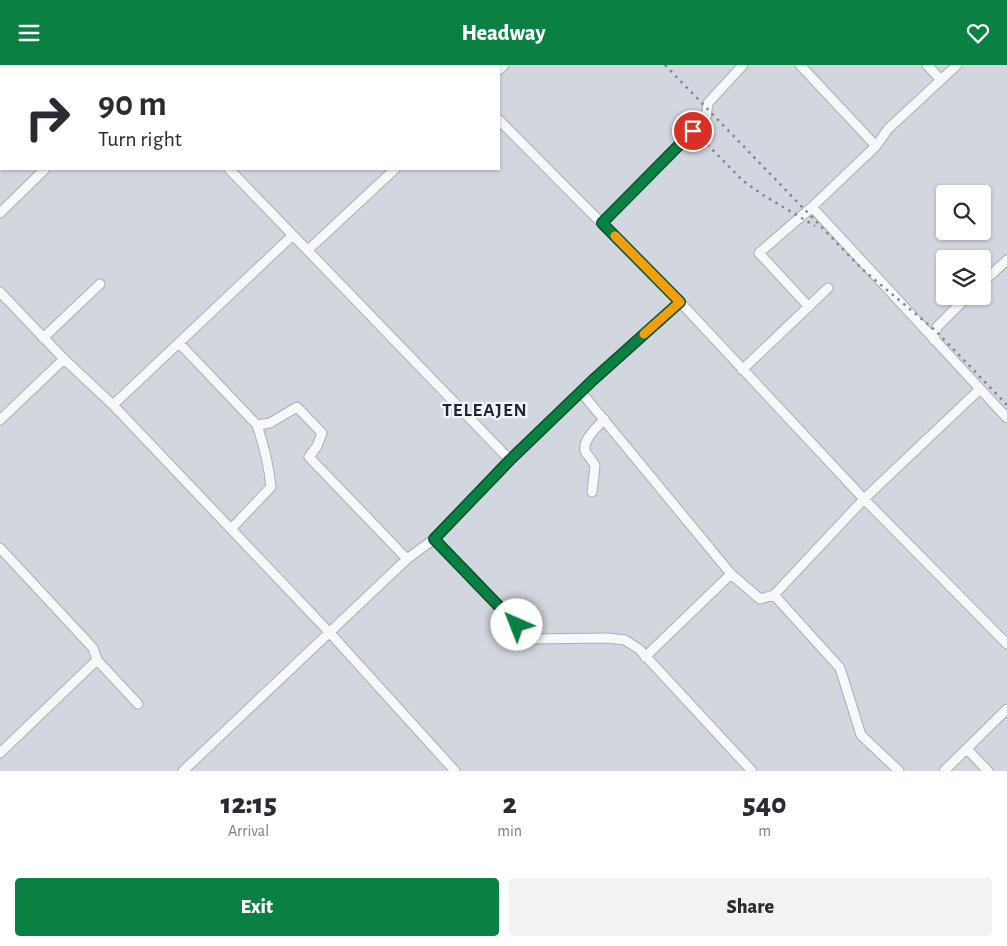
<!DOCTYPE html>
<html lang="en">
<head>
<meta charset="utf-8">
<style>
  :root { --surface:#fff; --page:#f2f2f3; --text:#2b2b33; --muted:#7c7c81; --accent:#0b8043 }
  body { margin:0; font-family:"Alegreya Sans",sans-serif; background:var(--page); color:var(--text); height:100vh; display:flex; flex-direction:column; font-size:19px; white-space:nowrap }
  * { box-sizing:border-box; margin:0 }
  p { font-size:16px; color:var(--muted) }
  .icon { flex:none; width:28px; height:28px; fill:none; stroke:currentColor; stroke-width:2; stroke-linecap:round; stroke-linejoin:round }
  .map { position:relative; height:706px; overflow:hidden }
  .sheet { display:flex; flex-direction:column; background:var(--surface); flex:1 }
  .sheet>* { flex:none }
  .top-card { position:absolute; left:0px; top:0px; width:500px; height:105px; box-shadow:0 1px 4px #0004; background:#fff; color:var(--text); overflow:hidden }
  .fabs { position:absolute; left:936px; top:120px; display:grid; gap:10px }
  .fabs a { display:grid; place-items:center; width:55px; height:55px; border-radius:5px; background:var(--surface); box-shadow:0 1px 4px #0004; font-size:25px }
  .pin { position:absolute; display:grid; place-items:center; width:42px; height:42px; color:#fff; margin:-21px; border:2px solid #fff; border-radius:50%; box-shadow:0 1px 5px #0007 }
  .me { position:absolute; width:55px; margin:-28px; rotate:316deg; stroke-linejoin:round; filter:drop-shadow(0 0 4px #0008) }
  .turn { display:flex; align-items:center; gap:18px; height:105px; padding:0 15px; font-size:22px }
  .turn .icon { width:65px; height:65px; stroke-width:2.5 }
  .turn b { display:block; font-size:35px; line-height:42px }
  .eta { display:flex; justify-content:space-evenly; align-items:center; height:85px; text-align:center }
  .eta b { font-size:30px; font-weight:800; line-height:35px }
  .button { display:flex; gap:10px; margin-top:auto; padding:10px 15px }
  .button a { flex:1; height:58px; border-radius:5px; background:var(--accent); color:#fff; font-size:20px; font-weight:800; line-height:58px; text-align:center }
  .button a+a { background:var(--page); color:var(--text) }
  header { display:flex; justify-content:space-between; align-items:center; height:65px; padding:0 15px; background:var(--accent); color:#fff; font-size:22px; font-weight:800 }
  .map>svg:first-child { display:block }
  .built { fill:#d2d6de; fill-rule:evenodd }
  .lines { fill:none; stroke-linecap:round; stroke-linejoin:round }
  .minor-casing { stroke:#a9aeb7; stroke-width:11 }
  .minor { stroke:#f7f8fa; stroke-width:9 }
  .rail { stroke:#7d8696; stroke-width:2.5; stroke-dasharray:2.5 5; stroke-linecap:butt }
  .route-casing { stroke:#07532c; stroke-width:12 }
  .route { stroke:#0b8043; stroke-width:9 }
  .slow { stroke:#f59e0b; stroke-width:9 }
  .labels { text-anchor:middle; stroke-width:4.5; stroke-linejoin:round; paint-order:stroke }
  .district-label { font-size:19px; font-weight:bold; letter-spacing:1px; fill:#1d2536; stroke:#f4f6f9 }
</style>
</head>
<body>
<header><svg class="icon" aria-label="menu" viewBox="0 0 24 24"><path d="M4 6h16M4 12h16M4 18h16"/></svg>Headway<svg class="icon" aria-label="heart" viewBox="0 0 24 24"><path d="M12 20l-8-8c-3-5 5-10 8-4 3-6 11-1 8 4z"/></svg></header>
<div class="map">
<svg width="1007" height="706" viewBox="0 0 1007 706">
  <rect width="100%" height="100%" fill="#e4e7ec"/>
  <path class="built" d="M0,0h1007v706h-1007zM1,1h498v103h-498zM945,129h37v37h-37zM945,194h37v37h-37z"/>
  <g class="lines">
    <defs>
      <path id="minor" d="M11,0l2,1
        M420,0l1,1
        M800,0l76,81
        M927,0l14,15
        M151,1l1,-1
        M499,5l5,-5
        M499,55l181,182 184,197 143,145
        M229,104l281,291
        M812,142l195,211
        M0,148l45,-44
        M602,157l104,-104 2,-15 35,-38
        M308,185l87,-81
        M982,218l25,-23
        M0,227l64,67 49,46 217,228 125,138
        M809,242l-50,-54 53,-46 64,-61 12,-17 69,-64
        M43,273l57,-54
        M934,275l3,-13 31,-31
        M180,279l77,81c7,21 12,41 14,62l-40,42
        M742,305l86,-82
        M581,327l150,182 29,25 14,-4 90,-96 116,-110
        M113,340l180,-170
        M0,355l64,-61
        M257,360l13,-2 27,-16 25,26 -5,13 -8,11 98,102
        M592,427l3,-26c-2,-5 -6,-9 -9,-13 -6,-12 12,-26 18,-34
        M434,474l97,100 77,-1 17,2 14,9 113,122
        M0,483l93,100 4,12 41,44
        M774,530l66,73 21,67 38,36
        M645,592l86,-83
        M967,684l21,22
        M0,688l97,-93
        M183,706l224,-212 27,-20 76,-79 83,-80 87,-78
        M944,706l63,-62"/>
    </defs>
    <use href="#minor" class="minor-casing"/>
    <use href="#minor" class="minor"/>
    <path class="rail" d="M665,0l197,204 74,62 71,74
      M702,74l40,41 21,15 52,31"/>
  </g>
  <g class="lines">
    <defs>
      <path id="route" d="M517,560l-83,-86 76,-79 83,-80 87,-78 -78,-79 91,-92"/>
    </defs>
    <use href="#route" class="route-casing"/>
    <use href="#route" class="route"/>
    <path class="slow" d="M615,171l65,66 -36,32"/>
  </g>
  <g class="labels">
    <g class="district-label">
      <text x="485" y="351">TELEAJEN</text>
    </g>
  </g>
</svg>
<div class="fabs">
<a><svg class="icon" aria-label="search" viewBox="0 0 24 24"><circle cx="10" cy="10" r="6"/><path d="M15 15l6 6"/></svg></a>
<a><svg class="icon" aria-label="layers" viewBox="0 0 24 24"><path d="M12 4l9 5-9 5-9-5zM3 14l9 5 9-5"/></svg></a>
</div>
<div class="pin" style="left:693px;top:66px;background:#d93025"><svg class="icon" aria-label="arrive" viewBox="0 0 24 24"><path d="M6 21V4h12l-3 4 3 4H6"/></svg></div>
<svg class="me" style="left:517px;top:560px" viewBox="-20 -20 40 40"><circle r="19" fill="#fff"/><path d="M0-13L10 11 0 6-10 11z" fill="#0b8043"/></svg>
<div class="top-card">
<div class="turn"><svg class="icon" aria-label="right" viewBox="0 0 24 24"><path d="M7 20v-9h11M14 6l5 5-5 5"/></svg><div><b>90 m</b>Turn right</div></div>
</div>
</div>
<section class="sheet">
<div class="eta">
<div><b>12:15</b><p>Arrival</p></div>
<div><b>2</b><p>min</p></div>
<div><b>540</b><p>m</p></div>
</div>
<div class="button"><a>Exit</a><a>Share</a></div>
</section>
</body>
</html>
